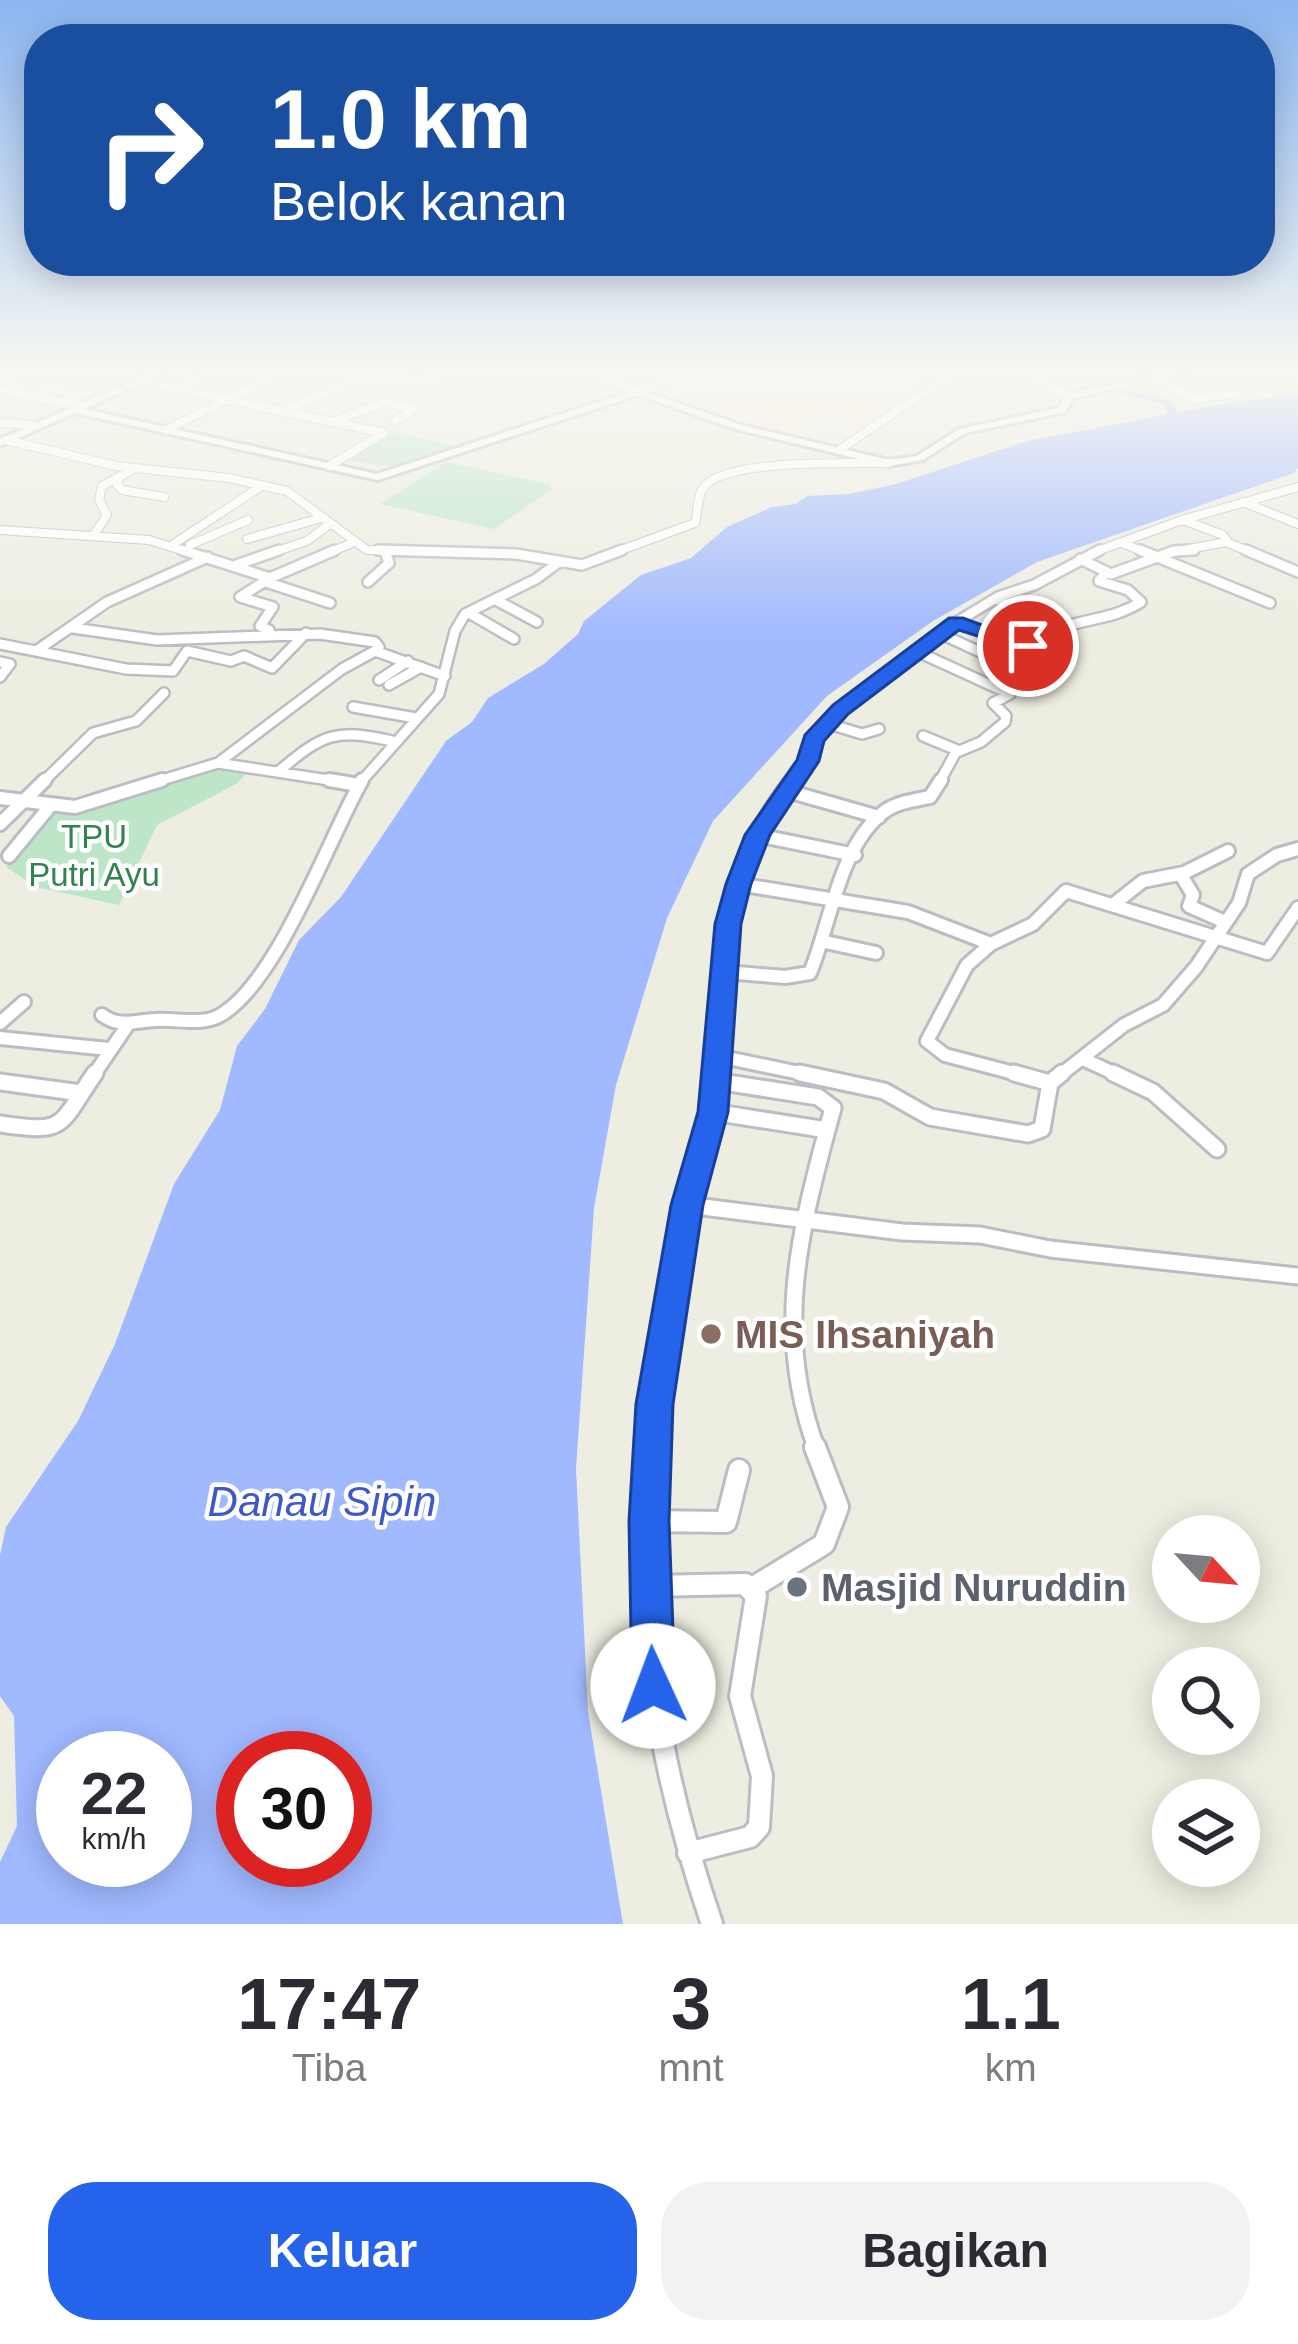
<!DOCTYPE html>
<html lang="id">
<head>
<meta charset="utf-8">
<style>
  :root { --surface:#fff; --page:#f2f2f3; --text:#2b2b33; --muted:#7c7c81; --accent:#2563eb }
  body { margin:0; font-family:Helvetica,sans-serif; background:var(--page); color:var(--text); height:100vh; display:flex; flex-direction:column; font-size:45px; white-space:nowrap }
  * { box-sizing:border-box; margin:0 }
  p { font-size:39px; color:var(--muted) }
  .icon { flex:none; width:66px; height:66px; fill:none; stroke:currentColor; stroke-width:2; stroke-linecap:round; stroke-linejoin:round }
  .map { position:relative; height:1924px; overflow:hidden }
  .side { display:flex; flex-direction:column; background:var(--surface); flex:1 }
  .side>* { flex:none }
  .hud { position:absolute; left:24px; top:24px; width:1251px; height:252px; border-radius:48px; box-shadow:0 6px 30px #0003; background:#1a4fa0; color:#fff; overflow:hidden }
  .needle { width:78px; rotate:116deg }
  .buttons { position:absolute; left:1152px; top:1515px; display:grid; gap:24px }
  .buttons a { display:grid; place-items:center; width:108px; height:108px; border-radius:50%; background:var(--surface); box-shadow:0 6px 30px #0003; font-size:60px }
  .speed { position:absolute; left:36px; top:1731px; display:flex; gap:24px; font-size:60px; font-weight:700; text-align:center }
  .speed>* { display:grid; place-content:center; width:156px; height:156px; border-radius:50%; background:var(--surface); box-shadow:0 6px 30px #0003; line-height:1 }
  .speed small { font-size:30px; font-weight:400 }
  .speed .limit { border:18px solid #d22; background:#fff; color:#111 }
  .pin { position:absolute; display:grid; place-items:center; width:102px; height:102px; color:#fff; margin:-51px; border:6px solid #fff; border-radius:50%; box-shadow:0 3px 12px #0007 }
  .me { position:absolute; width:132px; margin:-66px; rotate:358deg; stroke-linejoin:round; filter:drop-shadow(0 0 9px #0008) }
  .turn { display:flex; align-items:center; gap:42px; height:252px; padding:0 48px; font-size:54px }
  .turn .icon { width:156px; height:156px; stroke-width:2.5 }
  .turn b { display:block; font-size:84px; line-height:102px }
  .eta { display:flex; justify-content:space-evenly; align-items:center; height:204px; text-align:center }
  .eta b { font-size:72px; font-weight:800; line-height:84px }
  .primary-button { display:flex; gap:24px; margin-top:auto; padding:24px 48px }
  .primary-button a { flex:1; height:138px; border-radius:48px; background:var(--accent); color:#fff; font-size:48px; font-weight:800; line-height:138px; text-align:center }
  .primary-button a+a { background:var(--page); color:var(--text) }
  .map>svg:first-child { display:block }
  .medical { fill:#fce8dc }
  .green { fill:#bde6c9 }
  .water { fill:#a0b9ff; fill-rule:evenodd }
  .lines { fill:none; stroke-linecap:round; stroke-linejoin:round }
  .river { fill:#a0b9ff; fill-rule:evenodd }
  .minor-far4-casing { stroke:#bcbdc4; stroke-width:10 }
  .minor-far3-casing { stroke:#bcbdc4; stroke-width:14 }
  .minor-far2-casing { stroke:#bcbdc4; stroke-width:18 }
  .minor-far1-casing { stroke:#bcbdc4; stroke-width:21 }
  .minor-casing { stroke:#bcbdc4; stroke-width:26 }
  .tertiary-casing { stroke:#bcbdc4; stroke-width:10 }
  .secondary-casing { stroke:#bebfc8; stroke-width:6 }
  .minor-far4 { stroke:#fff; stroke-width:8 }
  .minor-far3 { stroke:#fff; stroke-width:9 }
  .minor-far2 { stroke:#fff; stroke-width:12 }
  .minor-far1 { stroke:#fff; stroke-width:15 }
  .minor { stroke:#fff; stroke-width:20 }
  .tertiary { stroke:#fff; stroke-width:8 }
  .secondary { fill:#fff; fill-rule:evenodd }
  .route { fill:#2563eb; stroke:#184099; stroke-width:3 }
  .education-dot { fill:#8d6e63; stroke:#fff; stroke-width:4.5 }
  .worship-dot { fill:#6b7280; stroke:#fff; stroke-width:4.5 }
  .labels { text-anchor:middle; stroke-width:9; stroke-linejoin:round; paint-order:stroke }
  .park-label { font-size:33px; fill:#31834e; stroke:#fff }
  .near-education-label { font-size:39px; font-weight:bold; fill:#785e54; stroke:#fff; text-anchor:start }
  .near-worship-label { font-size:39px; font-weight:bold; fill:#5b616d; stroke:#fff; text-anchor:start }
  .near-water-label { font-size:42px; font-style:italic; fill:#3f58c6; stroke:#fff }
</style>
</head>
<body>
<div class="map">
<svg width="1298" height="1924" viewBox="0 0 1298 1924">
  <rect width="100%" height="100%" fill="#edede1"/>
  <path class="medical" d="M703,371h230l-22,18 13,4 -59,36 -29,-17 -19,2 -38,22 -133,-43z"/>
  <path class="green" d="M392,432l65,14 -64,21 -50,-7z
    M446,462l103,22 3,5 -58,40 -114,-25z
    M215,767l34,3 -11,13 -81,42 -38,80 -83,-18 -30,-20 44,-55 24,2z"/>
  <path class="water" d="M1298,395v73l-4,5 -257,89 -104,59 -106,75 -114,125 -46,97 -51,167 -22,123 -18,261 12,243 35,212h-623v-62l17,-36 -3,-110 -14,-20v-141l6,-28 72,-106 37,-77 59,-160 46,-74 17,-64 28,-37 34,-69 42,-43 105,-156 26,-19 16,-24 56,-34 34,-30 6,-13 57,-46 50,-17 36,-31 45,-20 24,-3 11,-8 42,-2 47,-10 131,-43 206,-39zM63,1758h102v102h-102zM243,1758h102v102h-102z"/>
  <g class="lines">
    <path class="river" d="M1099,371h10l14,18 52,12 2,15 -9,2 -2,-13 -49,-12z"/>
    <defs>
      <path id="minor-far4" d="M77,371h10
        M1208,371l87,6
        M0,373l24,21
        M367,378l73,3
        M1154,378l40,21 45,-6
        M142,381l242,52 -55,33
        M181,388l35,-17
        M29,395l21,-7 28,7 -14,7
        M286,410l91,-39
        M336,421l47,-19 32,7 -20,12
        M0,423l33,2
        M166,430l119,-59
        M6,440l110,26 113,12 58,13 80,59 123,3
        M839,450l117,-79
        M120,476l-3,9 5,5 42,7
        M1243,502l55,22
        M1183,520l40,15 5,7
        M0,530l149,10 42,13
        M93,536l14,-21 -8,-15 3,-14 32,-17
        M247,539l74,-21
        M1122,543l25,10
        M172,545l91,-60
        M190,545l58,-25
        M271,553l36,-12 20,-15
        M328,553l22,-9
        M613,553l82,-30c3,-11 2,-28 9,-36 22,-29 148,-23 185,-24
        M1092,553l90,-33 116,-33
        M1168,553l58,-11 27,11"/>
      <path id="minor-far3" d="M182,550l88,28 65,-28
        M378,550l138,4 66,11 40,-15
        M1140,550l130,53
        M1246,550l52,22
        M1080,559l31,15 63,-23 20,-1
        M236,565l43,-15
        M266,582l64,21
        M368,582l21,-19 -4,-12
        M996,598l66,25
        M496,600l41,22
        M469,613l45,26
        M956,622l76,24c37,-32 71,-20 109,-44l-13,-12 -29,-9 6,-7
        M73,628l84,12 163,-6 55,8 4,5 -4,4
        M269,630l-9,-4 13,-19 -33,-10 30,-19
        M941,634l50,23
        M0,644l126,25 47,2 14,-20 44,10 13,-5 28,12 34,-35
        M36,651l71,-49 101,-45
        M918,652l92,42 -17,9 13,13 -1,6 -24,20 -24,10
        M0,662l10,2 -10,13
        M379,680l29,-19
        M389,685l32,-18
        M353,707l63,11
        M826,723l36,11 17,-5
        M923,736l34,14 -18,33
        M218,763l124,-94 33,-18 70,25
        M279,771c44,-37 56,-43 113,-30
        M42,783l51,-50 43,-12 28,-28
        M152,783l66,-20 130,20
        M360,783l79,-89 16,-63 10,-17 71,-35 23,-17
        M789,783c17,-19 22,-40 37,-60l124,-97 48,-29 36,-12 66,-35"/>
      <path id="minor-far2" d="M329,780l30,5
        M784,790l95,27
        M0,798l75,9 87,-27
        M0,824l45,-44
        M757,835l98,20
        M9,856l42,-51
        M1181,875l12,20 -4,11 36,16
        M738,884l170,28 83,32
        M1114,904l29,-23 41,-8 44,-22
        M821,941l55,12
        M726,972l59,5 25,-4c21,-50 29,-128 75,-162 13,-9 30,-11 45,-14l11,-17
        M102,1015c18,13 32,6 53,5 20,-2 45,6 64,-4 58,-32 109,-176 143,-236
        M0,1023l24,-21
        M0,1038l108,11
        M718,1056l96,20
        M1083,1059l37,17
        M93,1076l34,-50
        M716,1076c8,-102 6,-212 76,-296
        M1025,1076l-80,-21 -18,-14 40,-76 24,-21 42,-20 33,-33 201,62 31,-45
        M1059,1076l65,-51 39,-20 33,-38 43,-64 9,-29 29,-19 21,-6"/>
      <path id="minor-far1" d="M800,1073l84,18 46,26 98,17 14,-5 8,-46
        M1014,1073l36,10
        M1113,1073l40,19 64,57
        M716,1081l102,16 15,11 -6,22
        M0,1082l81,11
        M1050,1083l12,-10
        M713,1112l114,18c-30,111 -52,208 -10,320
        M0,1124c67,10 58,3 95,-51
        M687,1205l215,27 78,3 70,14 248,27
        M653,1450c4,-80 18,-162 33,-240 9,-47 26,-89 30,-137"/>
      <path id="minor" d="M653,1447c-4,76 -10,166 1,242 11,80 32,159 58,235
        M649,1521l77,1 13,-52
        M650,1586l95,-2 11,12 -16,100 22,80 -3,51 -9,10 -62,16
        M752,1588l72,-44 14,-37 -23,-60"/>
      <path id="tertiary" d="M584,371l54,21 57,-21
        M975,371l57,5 37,20
        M0,390l83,16"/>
      <path id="secondary" d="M155,371h12l-83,38 293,65 261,-85 103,36 148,35 28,-4 42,-27 100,-21 7,-14 109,-23h18l-120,27 -7,14 -101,21 -42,27 -34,6 -154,-37 -97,-34 -260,85 -303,-67 -75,33v-7z"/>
    </defs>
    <use href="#minor-far4" class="minor-far4-casing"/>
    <use href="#minor-far3" class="minor-far3-casing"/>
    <use href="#minor-far2" class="minor-far2-casing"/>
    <use href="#minor-far1" class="minor-far1-casing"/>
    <use href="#minor" class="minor-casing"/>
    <use href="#tertiary" class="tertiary-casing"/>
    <use href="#secondary" class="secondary-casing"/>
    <use href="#minor-far4" class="minor-far4"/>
    <use href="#minor-far3" class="minor-far3"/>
    <use href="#minor-far2" class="minor-far2"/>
    <use href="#minor-far1" class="minor-far1"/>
    <use href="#minor" class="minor"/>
    <use href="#tertiary" class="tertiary"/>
    <use href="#secondary" class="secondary"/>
  </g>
  <linearGradient id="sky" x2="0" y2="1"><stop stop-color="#8bb6f1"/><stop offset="0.58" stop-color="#f7f7f2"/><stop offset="1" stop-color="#f7f7f2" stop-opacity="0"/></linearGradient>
  <rect width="1298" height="641" fill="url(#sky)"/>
  <path class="route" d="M949,618h14l75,28 -10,6 -69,-22 -111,84 -24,27 -5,20 -49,74 -19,49 -10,40 -13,188 -25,93 -30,199 -4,117 6,165 -6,15 -16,7 -15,-7 -6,-15 -3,-165 7,-117 35,-199 27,-93 17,-188 11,-40 19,-49 52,-75 8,-25 28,-30z"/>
  <circle class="education-dot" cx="711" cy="1334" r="12"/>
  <circle class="worship-dot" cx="797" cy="1587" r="12"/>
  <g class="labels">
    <g class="park-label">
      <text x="94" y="848">TPU<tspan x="94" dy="38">Putri Ayu</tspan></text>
    </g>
    <g class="near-education-label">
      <text x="735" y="1348">MIS Ihsaniyah</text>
    </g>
    <g class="near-worship-label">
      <text x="821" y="1601">Masjid Nuruddin</text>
    </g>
    <g class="near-water-label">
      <text x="322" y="1516">Danau Sipin</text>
    </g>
  </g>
</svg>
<div class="buttons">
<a><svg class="needle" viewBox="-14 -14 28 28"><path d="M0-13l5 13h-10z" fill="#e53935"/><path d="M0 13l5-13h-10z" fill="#7c7c81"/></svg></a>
<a><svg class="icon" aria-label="search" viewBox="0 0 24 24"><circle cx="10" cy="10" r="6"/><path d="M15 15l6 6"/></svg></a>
<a><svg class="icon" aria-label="layers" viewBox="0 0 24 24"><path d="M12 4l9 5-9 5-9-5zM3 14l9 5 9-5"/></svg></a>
</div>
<div class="speed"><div>22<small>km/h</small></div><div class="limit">30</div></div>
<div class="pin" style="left:1028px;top:646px;background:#d93025"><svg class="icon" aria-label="arrive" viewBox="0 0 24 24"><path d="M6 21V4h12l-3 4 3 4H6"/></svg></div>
<svg class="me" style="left:653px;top:1686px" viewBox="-20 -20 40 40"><circle r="19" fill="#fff"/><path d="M0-13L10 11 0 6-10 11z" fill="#2563eb"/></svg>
<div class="hud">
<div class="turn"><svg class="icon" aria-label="right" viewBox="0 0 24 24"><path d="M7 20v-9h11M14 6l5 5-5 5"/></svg><div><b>1.0 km</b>Belok kanan</div></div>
</div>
</div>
<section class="side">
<div class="eta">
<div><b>17:47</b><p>Tiba</p></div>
<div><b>3</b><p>mnt</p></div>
<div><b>1.1</b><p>km</p></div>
</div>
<div class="primary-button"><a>Keluar</a><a>Bagikan</a></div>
</section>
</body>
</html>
